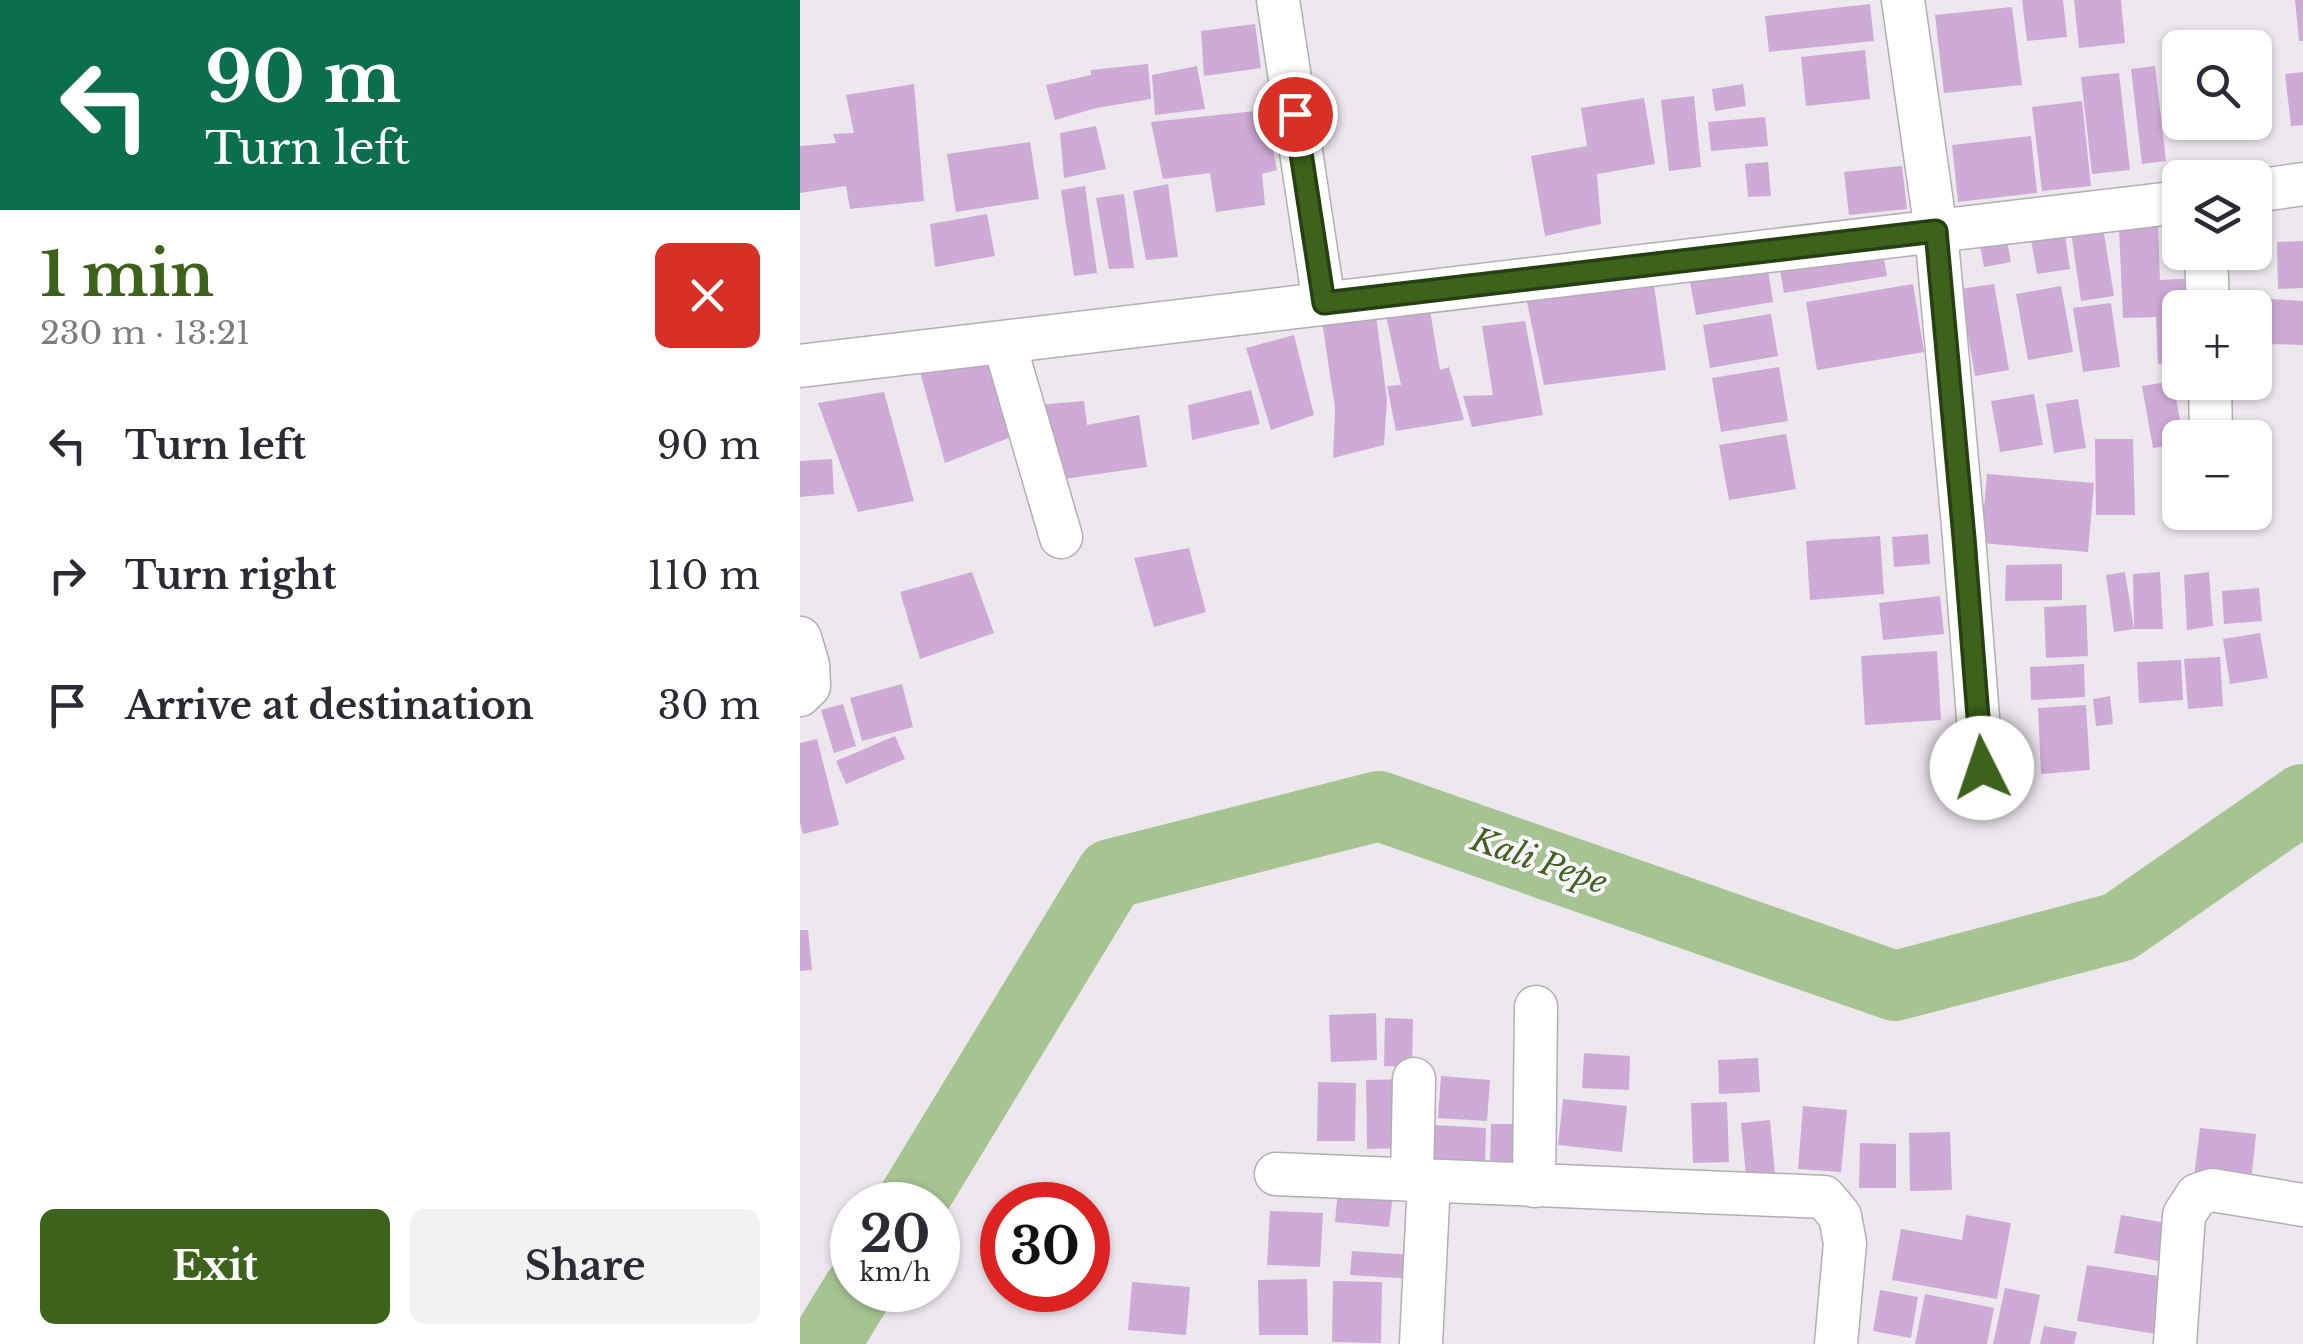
<!DOCTYPE html>
<html lang="en">
<head>
<meta charset="utf-8">
<style>
  :root { --surface:#fff; --page:#f2f2f3; --text:#2b2b33; --muted:#7c7c81; --accent:#3c621b }
  body { margin:0; font-family:"Libre Baskerville",serif; background:var(--page); color:var(--text); height:100vh; display:flex; flex-direction:column; font-size:38px; white-space:nowrap }
  * { box-sizing:border-box; margin:0 }
  p { font-size:32px; color:var(--muted) }
  .icon { flex:none; width:55px; height:55px; fill:none; stroke:currentColor; stroke-width:2; stroke-linecap:round; stroke-linejoin:round }
  .map { position:relative; flex:1; overflow:hidden }
  .panel { display:flex; flex-direction:column; background:var(--surface); width:800px }
  .panel>* { flex:none }
  .banner { background:#0b6e4f; color:#fff; overflow:hidden }
  .controls { position:absolute; left:1362px; top:30px; display:grid; gap:20px }
  .controls a { display:grid; place-items:center; width:110px; height:110px; border-radius:15px; background:var(--surface); box-shadow:0 2px 8px #0004; font-size:50px }
  .speed { position:absolute; left:30px; top:1182px; display:flex; gap:20px; font-size:50px; font-weight:700; text-align:center }
  .speed>* { display:grid; place-content:center; width:130px; height:130px; border-radius:50%; background:var(--surface); box-shadow:0 2px 8px #0004; line-height:1 }
  .speed small { font-size:25px; font-weight:400 }
  .speed .limit { border:15px solid #d22; background:#fff; color:#111 }
  .pin { position:absolute; display:grid; place-items:center; width:85px; height:85px; color:#fff; margin:-42px; border:5px solid #fff; border-radius:50%; box-shadow:0 2px 10px #0007 }
  .me { position:absolute; width:110px; margin:-55px; rotate:356deg; stroke-linejoin:round; filter:drop-shadow(0 0 8px #0008) }
  .turn { display:flex; align-items:center; gap:35px; height:210px; padding:0 40px; font-size:45px }
  .turn .icon { width:130px; height:130px; stroke-width:2.5 }
  .turn b { display:block; font-size:70px; line-height:85px }
  .round { display:grid; place-items:center; flex:none; width:105px; height:105px; border-radius:15px; background:var(--page) }
  .overview { display:flex; align-items:center; justify-content:space-between; height:170px; padding:0 40px }
  h1 { font-size:60px; font-weight:700; line-height:75px; color:var(--accent) }
  .primary-button { display:flex; gap:20px; margin-top:auto; padding:20px 40px }
  .primary-button a { flex:1; height:115px; border-radius:15px; background:var(--accent); color:#fff; font-size:40px; font-weight:700; line-height:115px; text-align:center }
  .primary-button a+a { background:var(--page); color:var(--text) }
  ul { padding:0; list-style:none }
  li { display:flex; align-items:center; gap:30px; height:130px; padding:0 40px }
  li div { flex:1 }
  li b { display:block; font-size:38px }
  li em { font-style:normal }
  main { display:flex; flex:1; min-height:0 }
  .map>svg:first-child { display:block }
  .lines { fill:none; stroke-linecap:round; stroke-linejoin:round }
  .river { stroke:#a6c392; stroke-width:70 }
  .building { fill:#ceaad7 }
  .street-casing { stroke:#b3aeb4; stroke-width:45 }
  .street { stroke:#fff; stroke-width:42 }
  .route-casing { stroke:#274012; stroke-width:25 }
  .route { stroke:#3c621b; stroke-width:18 }
  .labels { text-anchor:middle; stroke-width:8; stroke-linejoin:round; paint-order:stroke }
  .water-label { font-size:32px; font-style:italic; fill:#406420; stroke:#faf5fc }
</style>
</head>
<body>
<main>
<section class="panel">
<div class="banner">
<div class="turn"><svg class="icon" aria-label="left" viewBox="0 0 24 24"><path d="M17 20v-9H6M10 6l-5 5 5 5"/></svg><div><b>90 m</b>Turn left</div></div>
</div>
<div class="overview"><div><h1>1 min</h1><p>230 m · 13:21</p></div><a class="round" style="background:#d93025;color:#fff"><svg class="icon" aria-label="close" viewBox="0 0 24 24"><path d="M6 6l12 12M18 6L6 18"/></svg></a></div>
<ul>
<li><svg class="icon" aria-label="left" viewBox="0 0 24 24"><path d="M17 20v-9H6M10 6l-5 5 5 5"/></svg><div><b>Turn left</b></div><em>90 m</em></li>
<li><svg class="icon" aria-label="right" viewBox="0 0 24 24"><path d="M7 20v-9h11M14 6l5 5-5 5"/></svg><div><b>Turn right</b></div><em>110 m</em></li>
<li><svg class="icon" aria-label="arrive" viewBox="0 0 24 24"><path d="M6 21V4h12l-3 4 3 4H6"/></svg><div><b>Arrive at destination</b></div><em>30 m</em></li>
</ul>
<div class="primary-button"><a>Exit</a><a>Share</a></div>
</section>
<div class="map">
<svg width="1503" height="1344" viewBox="0 0 1503 1344">
  <rect width="100%" height="100%" fill="#ede8ee"/>
  <g class="lines">
    <path class="river" d="M110,1205l201,-331 268,-68 516,180 224,-59 184,-128
      M25,1344l33,-54"/>
  </g>
  <path class="building" d="M1222,0h41l4,37 -40,4z
    M1274,0h47l4,43 -46,5z
    M1495,0h8v41h-4z
    M1070,4l4,37 -105,11 -4,-36z
    M1212,7l10,78 -78,8 -9,-78z
    M455,24l6,44 -57,8 -3,-45z
    M1065,50l5,49 -64,7 -5,-49z
    M1380,59v66l-5,1 -7,-66z
    M348,64l3,35 -55,9 -41,12 -9,-35 45,-10v-5z
    M397,66l8,43 -50,6 -3,-40z
    M1355,66l11,95 -24,3 -11,-95z
    M1503,72v53l-12,1 -6,-52z
    M1319,73l11,97 -38,4 -11,-97z
    M114,84l10,117 -74,8 -4,-23 -46,7v-47l36,-3 -3,-9 21,-1 -8,-38z
    M943,84l3,22 -31,5 -3,-22z
    M894,96l7,71 -32,4 -8,-71z
    M844,98l11,66 -58,10 4,50 -56,12 -14,-80 56,-10 -6,-38z
    M1282,101l9,85 -49,5 -10,-84z
    M465,110l12,60 -15,4 3,31 -49,7 -6,-39 -47,6 -12,-57z
    M965,117l3,29 -57,5 -3,-29z
    M296,126l10,43 -42,9 -4,-45z
    M1231,136l6,57 -79,9 -6,-57z
    M230,142l9,57 -83,13 -9,-58z
    M968,162l3,34 -23,1 -3,-33z
    M1102,166l5,43 -58,6 -5,-43z
    M368,184l10,73 -32,3 -13,-69z
    M285,186l12,87 -23,3 -13,-86z
    M324,194l10,74 -25,1 -13,-71z
    M187,214l8,42 -60,11 -5,-43z
    M1358,226l2,54 38,-2 1,30h-19v55l-22,1 -2,-47 -33,1 -4,-90z
    M1303,227l11,69 -33,5 -10,-69z
    M1264,228l6,41 -33,5 -7,-40z
    M1205,230l6,32 -27,5 -6,-32z
    M1081,241l6,35 -103,17 -6,-34z
    M1503,241v47l-25,1 -1,-47z
    M967,263l6,39 -77,13 -7,-39z
    M1113,284l11,68 -107,18 -11,-68z
    M1194,284l15,86 -34,6 -15,-87z
    M854,285l12,85 -122,15 -17,-83z
    M1261,286l12,66 -45,8 -12,-66z
    M628,299l12,71 9,-3 15,53 -68,11 -9,-45 14,-1 -17,-79z
    M1471,299l32,2v44l-35,-1z
    M1311,303l9,64 -37,5 -10,-64z
    M971,314l7,42 -68,12 -7,-43z
    M521,315h55l11,85 -3,45 -51,13 2,-50z
    M725,321l18,94 -71,12 -9,-31 30,-1 -11,-69z
    M494,335l20,80 -43,15 -25,-82z
    M199,349l27,82 -81,32 -26,-95z
    M979,367l9,54 -67,11 -9,-54z
    M1373,381l10,57h-3v6l-27,4 -11,-62z
    M451,390l9,34 -68,16 -4,-35z
    M84,392l30,109 -56,11 -40,-109z
    M1234,394l9,51 -43,7 -9,-51z
    M1278,399l8,49 -32,5 -8,-49z
    M284,401l3,24 52,-10 8,52 -97,14 -13,-76z
    M986,434l10,55 -67,11 -10,-55z
    M1295,439h38l2,76h-39z
    M32,459l2,35 -34,3v-36z
    M1187,474l107,9 -6,69 -107,-9z
    M1128,534l2,30 -36,3 -2,-30z
    M1080,536l4,58 -74,6 -4,-59z
    M389,548l17,64 -52,15 -20,-69z
    M1262,564v36l-57,1 1,-36z
    M172,572l22,61 -74,26 -20,-67z
    M1325,572l9,57 -20,3 -8,-57z
    M1360,572l3,57h-29l-1,-55z
    M1409,572l4,54 -26,4 -3,-55z
    M1459,588l3,33 -38,3 -2,-33z
    M1140,596l4,38 -61,6 -4,-37z
    M1286,605l2,51 -42,2 -2,-51z
    M1460,633l8,45 -38,6 -7,-45z
    M1137,651l4,69 -76,5 -4,-69z
    M1420,657l3,49 -35,3 -4,-50z
    M1381,660l2,40 -44,3 -2,-41z
    M1284,664l1,33 -54,3 -1,-33z
    M102,684l11,43 -51,14 -12,-43z
    M1310,696l3,28 -17,2 -3,-27z
    M43,704l13,42 -22,7 -13,-43z
    M1286,705l4,65 -49,4 -3,-66z
    M95,736l10,23 -59,25 -10,-23z
    M17,739l22,86 -36,9 -3,-11v-80z
    M0,930h8l4,40 -12,1z
    M576,1013l1,47 -46,2 -2,-47z
    M585,1018l28,1 -1,48 -28,-1z
    M784,1053l46,3 -1,34 -47,-2z
    M958,1058l2,34 -41,2 -1,-34z
    M641,1076l49,4 -3,41 -49,-3z
    M609,1079l1,69 -43,1 -1,-69z
    M518,1082l38,1 -1,58h-38z
    M763,1099l64,7 -5,46 -64,-7z
    M927,1102l2,60 -36,1 -2,-60z
    M1003,1106l44,4 -6,62 -43,-3z
    M970,1120l5,54 -29,2 -5,-53z
    M691,1124h39l-1,45 -39,-1z
    M633,1125l53,3 -1,35 -53,-3z
    M1400,1128l56,6 -6,57 -57,-6z
    M1150,1132l2,58 -42,1 -1,-58z
    M1060,1143l36,1v44h-37z
    M538,1190l55,5 -4,32 -54,-5z
    M470,1211l53,2 -3,54 -53,-2z
    M1166,1215l45,8 -14,76 -105,-19 9,-51 61,11z
    M1321,1215l57,10 -8,38 -56,-10z
    M552,1251l62,4 -1,24 -63,-4z
    M1287,1265l78,12 -9,57 -79,-13z
    M507,1279l1,56h-49l-1,-55z
    M533,1281l49,1 -1,61 -49,-1z
    M332,1282l58,5 -4,48 -58,-5z
    M1205,1288l35,7 -10,49h-37z
    M1080,1290l38,7 -7,41 -38,-7z
    M1125,1294l69,14 -7,36h-72z
    M1244,1326l33,6 -3,12h-34z"/>
  <g class="lines">
    <defs>
      <path id="street" d="M478,0l46,303
        M1103,0l33,231 28,306 18,232
        M1455,191l48,-7
        M1406,252l2,56
        M204,342l57,195
        M0,366l1380,-164
        M1410,382l1,56
        M0,638l8,27 1,21 -9,9
        M476,1174l548,23 16,19 5,27 -9,101
        M612,1181l2,-102
        M734,1186l2,-179
        M621,1344l8,-163
        M1375,1344l9,-129 13,-20 15,-5 91,15"/>
    </defs>
    <use href="#street" class="street-casing"/>
    <use href="#street" class="street"/>
  </g>
  <g class="lines">
    <defs>
      <path id="route" d="M495,114l29,189 612,-72 28,307 18,230"/>
    </defs>
    <use href="#route" class="route-casing"/>
    <use href="#route" class="route"/>
  </g>
  <g class="labels">
    <g class="water-label">
      <text transform="translate(739 861) rotate(19)" y="11">Kali Pepe</text>
    </g>
  </g>
</svg>
<div class="controls">
<a><svg class="icon" aria-label="search" viewBox="0 0 24 24"><circle cx="10" cy="10" r="6"/><path d="M15 15l6 6"/></svg></a>
<a><svg class="icon" aria-label="layers" viewBox="0 0 24 24"><path d="M12 4l9 5-9 5-9-5zM3 14l9 5 9-5"/></svg></a>
<a>+</a>
<a>−</a>
</div>
<div class="speed"><div>20<small>km/h</small></div><div class="limit">30</div></div>
<div class="pin" style="left:495px;top:114px;background:#d93025"><svg class="icon" aria-label="arrive" viewBox="0 0 24 24"><path d="M6 21V4h12l-3 4 3 4H6"/></svg></div>
<svg class="me" style="left:1182px;top:768px" viewBox="-20 -20 40 40"><circle r="19" fill="#fff"/><path d="M0-13L10 11 0 6-10 11z" fill="#3c621b"/></svg>
</div>
</main>
</body>
</html>
